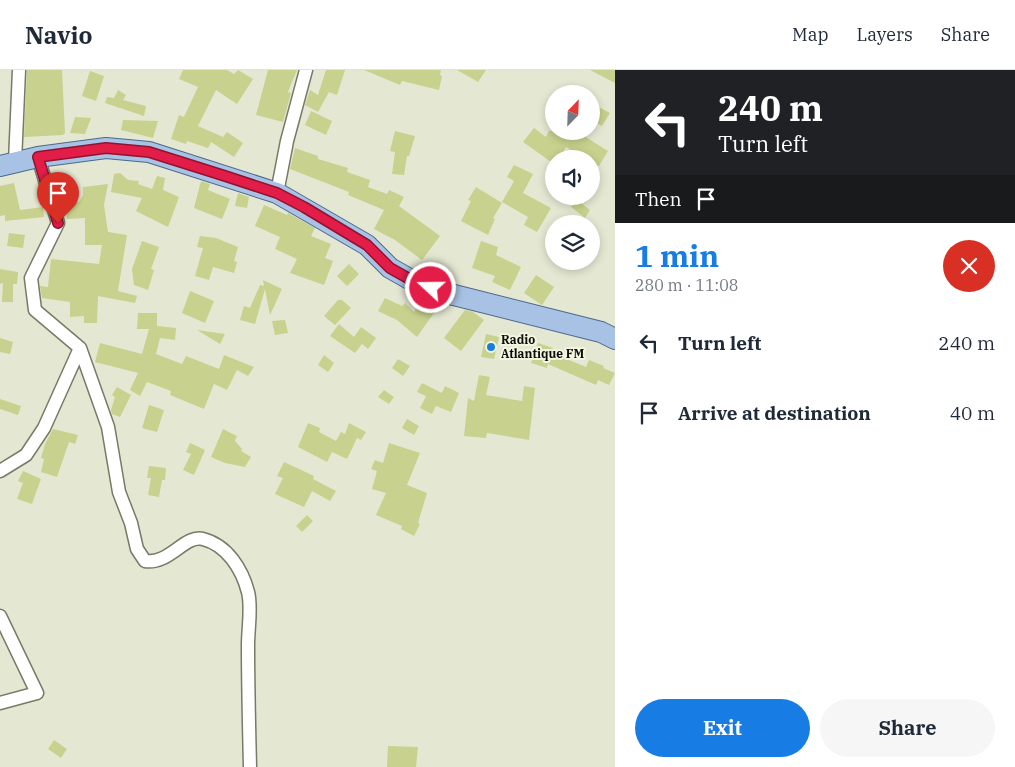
<!DOCTYPE html>
<html lang="en">
<head>
<meta charset="utf-8">
<style>
  :root { --surface:#fff; --page:#f6f6f7; --text:#1f2937; --muted:#747a83; --line:#e0e1e3; --accent:#187ce5 }
  body { margin:0; font-family:"IBM Plex Serif",serif; background:var(--page); color:var(--text); height:100vh; display:flex; flex-direction:column; font-size:19px; white-space:nowrap }
  * { box-sizing:border-box; margin:0 }
  p { font-size:16px; color:var(--muted) }
  .icon { flex:none; width:28px; height:28px; fill:none; stroke:currentColor; stroke-width:2; stroke-linecap:round; stroke-linejoin:round }
  .map { position:relative; flex:1; overflow:hidden }
  .side { display:flex; flex-direction:column; background:var(--surface); width:400px }
  .side>* { flex:none }
  .hud { background:#202124; color:#fff; overflow:hidden }
  .needle { width:32px; rotate:23deg }
  .buttons { position:absolute; left:545px; top:15px; display:grid; gap:10px }
  .buttons a { display:grid; place-items:center; width:55px; height:55px; border-radius:50%; background:var(--surface); box-shadow:0 2px 8px #0003; font-size:25px }
  .pin { position:absolute; display:grid; place-items:center; width:42px; height:42px; color:#fff; margin:-51px -21px; border-radius:50% 50% 50% 0; rotate:-45deg; box-shadow:0 0 5px #0007 }
  .pin .icon { rotate:45deg }
  .me { position:absolute; width:55px; margin:-28px; rotate:291deg; stroke-linejoin:round; filter:drop-shadow(0 0 4px #0008) }
  .turn { display:flex; align-items:center; gap:18px; height:105px; padding:0 20px; font-size:22px }
  .turn .icon { width:65px; height:65px; stroke-width:2.5 }
  .turn b { display:block; font-size:35px; line-height:42px }
  .then { display:flex; align-items:center; height:48px; padding:0 20px; background:#0003; gap:10px; font-size:19px }
  .round { display:grid; place-items:center; flex:none; width:52px; height:52px; border-radius:26px; background:var(--page) }
  .summary { display:flex; align-items:center; justify-content:space-between; height:85px; padding:0 20px }
  h1 { font-size:30px; font-weight:700; line-height:38px; color:var(--accent) }
  .primary-button { display:flex; gap:10px; margin-top:auto; padding:10px 20px }
  .primary-button a { flex:1; height:58px; border-radius:30px; background:var(--accent); color:#fff; font-size:20px; font-weight:700; line-height:58px; text-align:center }
  .primary-button a+a { background:var(--page); color:var(--text) }
  ul { padding:0; list-style:none }
  li { display:flex; align-items:center; gap:15px; height:70px; padding:0 20px }
  li div { flex:1 }
  li b { display:block; font-size:19px }
  li em { font-style:normal }
  header { display:flex; align-items:center; gap:30px; box-sizing:border-box; height:70px; padding:0 25px; background:var(--surface); border-bottom:1px solid var(--line) }
  header strong { font-size:24px }
  nav { display:flex; gap:28px; margin-inline-start:auto; font-size:18px }
  main { display:flex; flex:1; min-height:0 }
  .map>svg:first-child { display:block }
  .building { fill:#c8d18d }
  .lines { fill:none; stroke-linecap:round; stroke-linejoin:round }
  .street-casing { stroke:#777a66; stroke-width:15 }
  .primary-casing { stroke:#4b698b; stroke-width:22 }
  .street { stroke:#fff; stroke-width:12 }
  .primary { stroke:#a7c2e4; stroke-width:20 }
  .route-casing { stroke:#92132f; stroke-width:12 }
  .route { stroke:#e11d48; stroke-width:9 }
  .poi-dot { fill:#187ce5; stroke:#f2f5df; stroke-width:2 }
  .labels { text-anchor:middle; stroke-width:4; stroke-linejoin:round; paint-order:stroke }
  .poi-label { font-size:12px; font-weight:bold; fill:#0d0e07; stroke:#f2f5df; text-anchor:start }
</style>
</head>
<body>
<header>
<strong>Navio</strong>
<nav><a>Map</a><a>Layers</a><a>Share</a></nav>
</header>
<main>
<div class="map">
<svg width="615" height="697" viewBox="0 0 615 697">
  <rect width="100%" height="100%" fill="#e4e8d2"/>
  <path class="building" d="M27,0h35l3,63 -2,2 -39,2z
    M183,0h44l7,4 4,-4 15,9 -16,25 -21,-14 -18,36 25,11 4,-5 16,11 -9,14 -23,-15 -3,6 -21,-7 -1,3 -15,-5 8,-24 5,2 14,-30 -19,-8z
    M268,0h29l-9,22 3,1 -8,29 -27,-7z
    M326,0h19l-8,25 -8,-3 -11,20 -13,-7 5,-15 8,5z
    M364,0h77l-1,5 2,1 -3,14 -37,-9 -2,4z
    M457,0h29l-8,12z
    M590,0h25v13z
    M90,1l14,5 -8,25 -14,-5z
    M118,20l8,5 -3,5 23,6 -2,10 -39,-13 2,-6 7,1z
    M597,36l13,7 -8,13 -11,-6z
    M311,41l21,10 -6,14 -21,-10z
    M75,47l16,1 -6,16 -15,-1z
    M123,50l35,1 -5,17 -32,-8z
    M534,58l12,9 3,-6h27l32,20 -9,15 -8,-4v-3h-5l-20,-12 -7,12h-5v5l-31,-22z
    M395,61l20,5 -6,20h-2l-3,19 -12,-1 3,-22 -5,-1z
    M295,78l23,8v3l30,9 -1,4 23,8 -2,7 19,7 2,-4 15,7 -5,9 41,30 -18,24 -27,-20 -21,-11 10,-19 -36,-15 1,-3 -59,-23z
    M514,95l19,9 -10,19 28,15 -14,24 -13,-7 4,-8 -26,-15 12,-21 -7,-4z
    M120,103l8,7 11,1 -1,3 14,5 5,-13 8,2 -2,12 16,7 -11,30 -32,-16 6,-13 -31,-6 3,-18z
    M201,111l9,3 -2,6 22,9 -8,20 -28,-11z
    M14,113l6,27 23,-3 1,10 -39,4v-6l-5,1v-30z
    M108,114l-4,21 4,27 19,3 -9,56 19,5 -2,7 -37,-7 -1,27h-13v-7l-14,1v-15l-28,-4 -2,-12 8,1 3,-28 48,5 3,-19h-17v-27l-18,1 -1,-16 13,-1 4,-7v-8z
    M476,117l26,16 -9,15 2,1 -7,16 -27,-14 10,-20 -3,-1z
    M238,123l11,4 -2,11 -12,-2z
    M577,130l13,10 -5,8 -14,-11z
    M264,135l23,10 1,-2 27,15 -4,8 20,8 -6,14 8,3 -9,24 -34,-12 7,-14 -22,-10 5,-12 -25,-11z
    M9,163l16,2 -2,13 -16,-2z
    M200,166l16,2 22,9 -4,14 3,1 -3,11 -21,-6 -4,13 -14,-4 8,-28 -6,-1z
    M142,171l17,6 -8,22 3,1 -6,20 -14,-5 -2,-16z
    M481,171l17,6 -2,8 25,12 -11,23 -18,-8 3,-6 -23,-8z
    M349,194l10,10 -12,12 -10,-10z
    M0,199l18,3 -1,12h-4v18h-11l1,-19 -3,1z
    M536,205l18,12 -12,18 -18,-12z
    M263,210l19,9 -12,26 -5,-26 -10,35 -15,-4 4,-14 6,2 10,-23 4,1z
    M190,221l24,10 -9,22 -23,-10z
    M385,228l17,8 3,-3 9,9 8,-12 14,10 -19,27 -20,-17 -19,-9z
    M338,230h4l9,8 -16,17 -11,-9z
    M465,240l8,2 11,8 -23,31 -17,-13z
    M138,243h19v13l19,2 -1,12 -15,-2 -4,16 26,10 4,-8 33,13 5,-14 30,12 -6,9 -11,-6 -10,20 -13,-6 -10,25 -34,-14 1,-4 -24,-9 -7,14 -10,-6 8,-17 -43,-11 5,-19 42,11 7,-25h-12z
    M285,250l3,13 -13,2 -3,-14z
    M339,254l15,13 7,-10 15,11 -8,11 -6,-5 -7,9 -25,-17z
    M197,260l28,4 -5,10z
    M486,264l13,3 -5,22 -13,-2z
    M0,268l13,4 -3,12 -10,-2z
    M538,273l15,5 -1,5 34,14 3,-7 15,6 -1,2 12,5 -6,12 -11,-5 -2,5 -48,-21 -1,4 -16,-5z
    M324,285l10,8 -6,9 -10,-7z
    M398,289l12,7 -7,10 -11,-8z
    M479,305l11,2 -4,18 36,6 2,-15 11,2 -6,52 -42,-7 -1,5 -22,-2 4,-38 6,3z
    M422,313l20,10 3,-7 14,7 -8,19 -15,-6 -4,8 -12,-6 6,-12 -9,-4z
    M117,317l14,8 -11,22 -8,-3 -1,-4 4,-13 -3,-2z
    M384,320l10,7 -5,7 -11,-7z
    M0,329l21,7 -3,9 -18,-6z
    M149,335l15,5 -7,22 -15,-4z
    M407,349l12,7 -5,9 -12,-7z
    M308,353l12,5 -1,4 17,9 5,-9 4,2 4,-11 17,9 -5,8 -4,-2 -10,21 -15,-7 -5,10 -29,-15z
    M53,359l25,6 -3,9 -6,-2 -12,35 -16,-5 3,-13 -3,-1 4,-14z
    M223,359l14,7 -2,5 7,8 -1,2 10,6 -6,10 -20,-4 -14,-6z
    M190,373l15,7 -11,25 -11,-5 8,-16 -5,-2z
    M389,373l31,10 -13,32 20,8 -9,30 2,1 -6,12 -13,-7 1,-3 -26,-11 10,-22 -14,-4 5,-18 -6,-2 4,-9 8,3z
    M284,392l30,14 -1,3 23,12 -6,10 -18,-10 -8,16 -29,-13 8,-16 -6,-2z
    M149,396l17,2 -1,12h-3l-3,17 -11,-2 3,-17h-4z
    M23,401l18,8 -9,25 -15,-5 6,-16 -5,-2z
    M307,445l6,6 -11,11 -6,-6z
    M54,670l13,9 -6,9 -13,-9z
    M388,676l30,1 -2,20h-29z"/>
  <g class="lines">
    <defs>
      <path id="street" d="M38,87l20,66 -27,55 4,32 45,38 28,79 11,65 12,31 6,26 8,12c24,4 40,-27 58,-22 24,6 39,30 45,53 4,15 0,36 0,53 0,41 1,81 2,122
        M15,92l4,-92
        M277,123l10,-52 19,-71
        M0,401l26,-16 18,-27 36,-80
        M0,546l37,77 -37,10"/>
      <path id="primary" d="M0,96l38,-9 68,-9 43,4 128,41 90,52 23,23 23,13 37,13 151,38 14,7"/>
    </defs>
    <use href="#street" class="street-casing"/>
    <use href="#primary" class="primary-casing"/>
    <use href="#street" class="street"/>
    <use href="#primary" class="primary"/>
  </g>
  <g class="lines">
    <defs>
      <path id="route" d="M58,153l-20,-66 68,-9 43,4 73,23 55,18 27,14 63,38 23,23 23,13 18,7"/>
    </defs>
    <use href="#route" class="route-casing"/>
    <use href="#route" class="route"/>
  </g>
  <circle class="poi-dot" cx="491" cy="277" r="5"/>
  <g class="labels">
    <g class="poi-label">
      <text x="501" y="274">Radio<tspan x="501" dy="14">Atlantique FM</tspan></text>
    </g>
  </g>
</svg>
<div class="buttons">
<a><svg class="needle" viewBox="-14 -14 28 28"><path d="M0-13l5 13h-10z" fill="#e53935"/><path d="M0 13l5-13h-10z" fill="#747a83"/></svg></a>
<a><svg class="icon" aria-label="sound" viewBox="0 0 24 24"><path d="M4 9h4l5-4v14l-5-4H4zM17 9q2 3 0 6"/></svg></a>
<a><svg class="icon" aria-label="layers" viewBox="0 0 24 24"><path d="M12 4l9 5-9 5-9-5zM3 14l9 5 9-5"/></svg></a>
</div>
<div class="pin" style="left:58px;top:153px;background:#d93025"><svg class="icon" aria-label="arrive" viewBox="0 0 24 24"><path d="M6 21V4h12l-3 4 3 4H6"/></svg></div>
<svg class="me" style="left:431px;top:218px" viewBox="-20 -20 40 40"><circle r="17" fill="#e11d48" stroke="#fff" stroke-width="3"/><path d="M0-11L8 9 0 5-8 9z" fill="#fff"/></svg>
</div>
<section class="side">
<div class="hud">
<div class="turn"><svg class="icon" aria-label="left" viewBox="0 0 24 24"><path d="M17 20v-9H6M10 6l-5 5 5 5"/></svg><div><b>240 m</b>Turn left</div></div>
<div class="then">Then<svg class="icon" aria-label="arrive" viewBox="0 0 24 24"><path d="M6 21V4h12l-3 4 3 4H6"/></svg></div>
</div>
<div class="summary"><div><h1>1 min</h1><p>280 m · 11:08</p></div><a class="round" style="background:#d93025;color:#fff"><svg class="icon" aria-label="close" viewBox="0 0 24 24"><path d="M6 6l12 12M18 6L6 18"/></svg></a></div>
<ul>
<li><svg class="icon" aria-label="left" viewBox="0 0 24 24"><path d="M17 20v-9H6M10 6l-5 5 5 5"/></svg><div><b>Turn left</b></div><em>240 m</em></li>
<li><svg class="icon" aria-label="arrive" viewBox="0 0 24 24"><path d="M6 21V4h12l-3 4 3 4H6"/></svg><div><b>Arrive at destination</b></div><em>40 m</em></li>
</ul>
<div class="primary-button"><a>Exit</a><a>Share</a></div>
</section>
</main>
</body>
</html>
